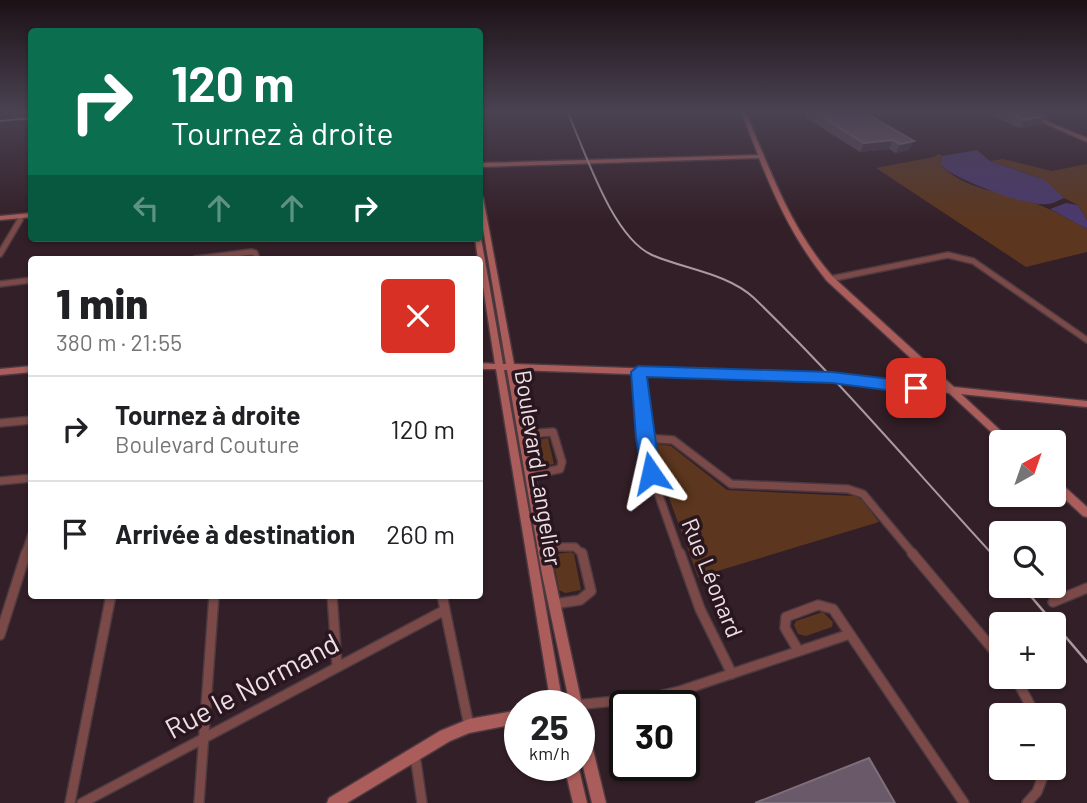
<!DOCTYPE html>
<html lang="fr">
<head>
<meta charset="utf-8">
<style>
  :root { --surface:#fff; --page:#f2f2f2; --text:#202124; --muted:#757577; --line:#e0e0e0 }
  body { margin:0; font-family:Barlow,sans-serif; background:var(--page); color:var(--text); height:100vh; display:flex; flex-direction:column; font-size:26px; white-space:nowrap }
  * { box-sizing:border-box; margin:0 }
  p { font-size:23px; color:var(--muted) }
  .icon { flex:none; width:38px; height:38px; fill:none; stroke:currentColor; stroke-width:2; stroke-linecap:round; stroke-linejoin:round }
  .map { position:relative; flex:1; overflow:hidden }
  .drawer { position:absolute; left:28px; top:256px; width:455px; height:343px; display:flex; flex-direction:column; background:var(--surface); border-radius:7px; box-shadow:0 2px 5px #0004 }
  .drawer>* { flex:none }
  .hud { position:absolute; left:28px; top:28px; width:455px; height:214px; border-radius:7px; box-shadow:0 2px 5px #0004; background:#0b6e4f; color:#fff; overflow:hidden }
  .needle { width:46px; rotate:40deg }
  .tools { position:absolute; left:989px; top:430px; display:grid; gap:14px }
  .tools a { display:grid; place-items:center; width:77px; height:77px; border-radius:7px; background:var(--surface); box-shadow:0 2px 5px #0004; font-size:35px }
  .speed { position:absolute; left:504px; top:690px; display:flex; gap:14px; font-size:35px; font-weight:700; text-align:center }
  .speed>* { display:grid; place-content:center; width:91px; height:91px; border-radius:50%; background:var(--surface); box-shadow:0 2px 5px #0004; line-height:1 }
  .speed small { font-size:18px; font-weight:400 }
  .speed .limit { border:4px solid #111; border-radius:10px; background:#fff; color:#111 }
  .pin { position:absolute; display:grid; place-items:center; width:60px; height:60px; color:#fff; margin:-30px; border-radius:14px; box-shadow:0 4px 10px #0006 }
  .me { position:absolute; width:77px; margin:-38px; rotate:349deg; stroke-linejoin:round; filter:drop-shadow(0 0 5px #0008) }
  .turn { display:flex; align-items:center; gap:24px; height:147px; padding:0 28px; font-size:32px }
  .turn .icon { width:91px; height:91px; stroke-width:2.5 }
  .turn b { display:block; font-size:49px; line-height:60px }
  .lanes { display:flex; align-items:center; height:66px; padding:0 28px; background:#0003; justify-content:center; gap:35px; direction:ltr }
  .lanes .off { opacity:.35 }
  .round { display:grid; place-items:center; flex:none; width:74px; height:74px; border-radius:7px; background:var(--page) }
  .headline { display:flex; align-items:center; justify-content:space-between; height:119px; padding:0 28px }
  h1 { font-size:42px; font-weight:800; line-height:52px }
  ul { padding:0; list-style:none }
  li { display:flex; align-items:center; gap:21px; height:105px; padding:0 28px; border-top:2px solid var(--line) }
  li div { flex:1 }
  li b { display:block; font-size:26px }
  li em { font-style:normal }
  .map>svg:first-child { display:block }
  .green { fill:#5c361e }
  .water { fill:#4a396e }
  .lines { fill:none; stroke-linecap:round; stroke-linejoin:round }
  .street-far3-casing { stroke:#4d3a41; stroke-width:6 }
  .street-far2-casing { stroke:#4d3a41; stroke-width:8 }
  .street-far1-casing { stroke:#4d3a41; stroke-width:10 }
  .street-casing { stroke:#4d3a41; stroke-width:12 }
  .secondary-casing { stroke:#4d3a41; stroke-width:3 }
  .street-far3 { stroke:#7b4a48; stroke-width:3.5 }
  .street-far2 { stroke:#7b4a48; stroke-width:5 }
  .street-far1 { stroke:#7b4a48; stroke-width:7 }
  .street { stroke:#7b4a48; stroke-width:9 }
  .secondary { fill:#aa5d5a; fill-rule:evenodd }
  .rail-far1 { stroke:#aa9aa0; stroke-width:2 }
  .rail { stroke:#aa9aa0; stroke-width:2.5 }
  .wall { fill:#5a4a5a }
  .shaded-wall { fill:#443240 }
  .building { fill:#6a5a69; stroke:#7e6f7c; stroke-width:2 }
  .route { fill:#1a73e8; stroke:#114b97; stroke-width:2 }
  .labels { text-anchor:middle; stroke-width:7; stroke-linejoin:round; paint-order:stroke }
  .street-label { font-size:23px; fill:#eddfe4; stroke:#29161e }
  .near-street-label { font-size:28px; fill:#eddfe4; stroke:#29161e }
</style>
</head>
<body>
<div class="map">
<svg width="1087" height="803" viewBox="0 0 1087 803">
  <rect width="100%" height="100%" fill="#331f27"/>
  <path class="green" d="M939,154l3,2 -1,9c23,25 60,26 91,37 19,7 37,17 55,27v23l-61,15 -150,-99 58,-11z
    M1003,159l49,12 35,-7v56l-9,-15 -14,-7 -24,-20 -50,-17z
    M548,438l6,26 -16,3 -7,-26z
    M657,444l14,2 56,44 128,6 7,4 17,22 -181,55 -44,-120 -1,-9z
    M571,552l3,2 7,36 -16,3 -6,-3 -6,-32 4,-4z
    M823,612l10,10 -1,5 -26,9 -8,-2 -4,-9 2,-4z"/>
  <path class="water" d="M977,150l13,11 55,19 19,18c-5,2 -11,6 -16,6 -20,3 -93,-24 -107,-39l1,-9z
    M1066,203l12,2 9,15v9l-37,-20z"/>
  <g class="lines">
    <defs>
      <path id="street-far3" d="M19,221l3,-5"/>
      <path id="street-far2" d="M0,254l20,-34
        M195,259l56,-7 4,1 2,6
        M830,279l118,-24 25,6 114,79
        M0,284l32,-4"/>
      <path id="street-far1" d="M638,371l13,102 29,82
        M0,423l32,-3
        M523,434l30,-2 9,30 -2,7 -30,6
        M645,438l28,2 58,44 117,5 15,5 51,61
        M0,481l32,-3
        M544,547h31l8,8
        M25,555l7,-21"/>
      <path id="street" d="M680,553l20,56 32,65
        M912,553l89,106
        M332,595l5,70
        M442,595l27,131
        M1053,602l34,-14
        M554,604l26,-4 11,-9 -9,-38
        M0,635l26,-82
        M798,650l-13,-22 1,-11 32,-12 15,4 131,194
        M1015,677l21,39
        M576,705l78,-8 26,-6 170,-57
        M415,755l7,48
        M70,803l41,-208
        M82,803l363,-193
        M199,803l15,-208
        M1027,803l10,-11 9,-24"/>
      <path id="secondary" d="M741,111h4c26,60 44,116 88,166l121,110 133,14v6l-126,-13 53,49h-11l-54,-50 -117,-12 -317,-11 39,204 28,131 -3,5v-5h-9l-28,-131 -35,-204h-3l59,335h-12l-55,-336h-16v-6l15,1 -15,-97v-8h-2l-3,-21h5v-2l1,2 22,126h3l-26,-153v-16l3,2 31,167 318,11 109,11 -114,-105c-31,-38 -50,-78 -68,-123l-279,9v-4l278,-8z
        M1016,111h6l65,27v4z
        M32,213v4l-32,3v-4z
        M32,366v6l-32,3v-6z
        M1054,479l3,1 30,27v10l-4,-1 -29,-27z
        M520,710v13l-51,10 -19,8 -103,62h-20l2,-5 111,-67 29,-12z
        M579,715l5,1 2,5 20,82h-14l-13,-53z
        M564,765h14l9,38h-14z"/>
    </defs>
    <use href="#street-far3" class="street-far3-casing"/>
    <use href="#street-far2" class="street-far2-casing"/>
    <use href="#street-far1" class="street-far1-casing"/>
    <use href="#street" class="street-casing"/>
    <use href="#secondary" class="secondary-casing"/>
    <use href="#street-far3" class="street-far3"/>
    <use href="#street-far2" class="street-far2"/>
    <use href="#street-far1" class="street-far1"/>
    <use href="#street" class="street"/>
    <use href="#secondary" class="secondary"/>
    <path class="rail-far1" d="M567,111c18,40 45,126 85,144 32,14 75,18 102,43 84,81 160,171 239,257
      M0,121l32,-3"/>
    <path class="rail" d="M991,553l10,11
      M1022,586l65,76"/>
  </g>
  <path class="wall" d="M807,111h64l-2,4 40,35 -13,3 -7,-4 -29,3 -55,-35z
    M994,111h40l12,5 -6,9 -21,3 -27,-13z"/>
  <path class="shaded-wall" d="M1046,116l-6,9 -21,3 5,-8z
    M893,140l-4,9 -29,3 4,-9z
    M914,141l-5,9 -13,3 4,-9z"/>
  <path class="building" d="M812,111h50l52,30 -14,3 -7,-4 -29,3z
    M1005,111h29l12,5 -22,4z
    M869,758l26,45h-140z"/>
  <linearGradient id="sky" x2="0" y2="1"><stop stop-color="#1c1115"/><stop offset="0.5" stop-color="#4a4252"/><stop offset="1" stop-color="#4a4252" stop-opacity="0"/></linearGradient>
  <rect width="1087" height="223" fill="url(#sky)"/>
  <path class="route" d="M638,366l194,6 84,10 8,6 -8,6 -84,-11 -185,-6 13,96 -2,5 -7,2 -6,-2 -3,-5 -6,-35 -5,-66z"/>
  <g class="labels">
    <g class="street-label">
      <text transform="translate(538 468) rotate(81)" y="8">Boulevard Langelier</text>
      <text transform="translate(712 578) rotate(68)" y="8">Rue Léonard</text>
    </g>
    <g class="near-street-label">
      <text transform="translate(252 686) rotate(-28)" y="10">Rue le Normand</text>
    </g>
  </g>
</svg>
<div class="tools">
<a><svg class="needle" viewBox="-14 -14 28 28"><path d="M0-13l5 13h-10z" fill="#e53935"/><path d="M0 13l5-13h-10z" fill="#757577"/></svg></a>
<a><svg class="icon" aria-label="search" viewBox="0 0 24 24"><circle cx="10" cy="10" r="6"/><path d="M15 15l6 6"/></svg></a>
<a>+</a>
<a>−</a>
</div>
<div class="speed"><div>25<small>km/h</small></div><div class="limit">30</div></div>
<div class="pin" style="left:916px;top:388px;background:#d93025"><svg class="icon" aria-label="arrive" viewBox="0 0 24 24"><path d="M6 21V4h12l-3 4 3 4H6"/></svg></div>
<svg class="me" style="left:651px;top:473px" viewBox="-20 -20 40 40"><path d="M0-17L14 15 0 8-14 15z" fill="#1a73e8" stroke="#fff" stroke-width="4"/></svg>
<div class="hud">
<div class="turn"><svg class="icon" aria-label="right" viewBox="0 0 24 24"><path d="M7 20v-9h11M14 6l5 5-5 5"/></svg><div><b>120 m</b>Tournez à droite</div></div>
<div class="lanes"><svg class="icon off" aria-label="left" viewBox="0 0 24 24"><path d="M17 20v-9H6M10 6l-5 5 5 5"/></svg><svg class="icon off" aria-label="ahead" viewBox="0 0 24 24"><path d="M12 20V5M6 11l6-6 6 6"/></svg><svg class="icon off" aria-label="ahead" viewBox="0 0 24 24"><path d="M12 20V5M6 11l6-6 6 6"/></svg><svg class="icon" aria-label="right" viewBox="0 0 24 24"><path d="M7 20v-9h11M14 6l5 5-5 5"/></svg></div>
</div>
<section class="drawer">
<div class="headline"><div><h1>1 min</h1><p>380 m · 21:55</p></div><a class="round" style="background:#d93025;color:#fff"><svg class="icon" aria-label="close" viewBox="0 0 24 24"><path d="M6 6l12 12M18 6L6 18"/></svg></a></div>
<ul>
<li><svg class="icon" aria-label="right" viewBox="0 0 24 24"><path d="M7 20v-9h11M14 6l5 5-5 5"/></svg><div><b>Tournez à droite</b><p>Boulevard Couture</p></div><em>120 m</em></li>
<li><svg class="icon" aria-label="arrive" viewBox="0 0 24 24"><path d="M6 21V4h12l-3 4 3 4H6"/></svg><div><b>Arrivée à destination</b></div><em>260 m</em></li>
</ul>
</section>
</div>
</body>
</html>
